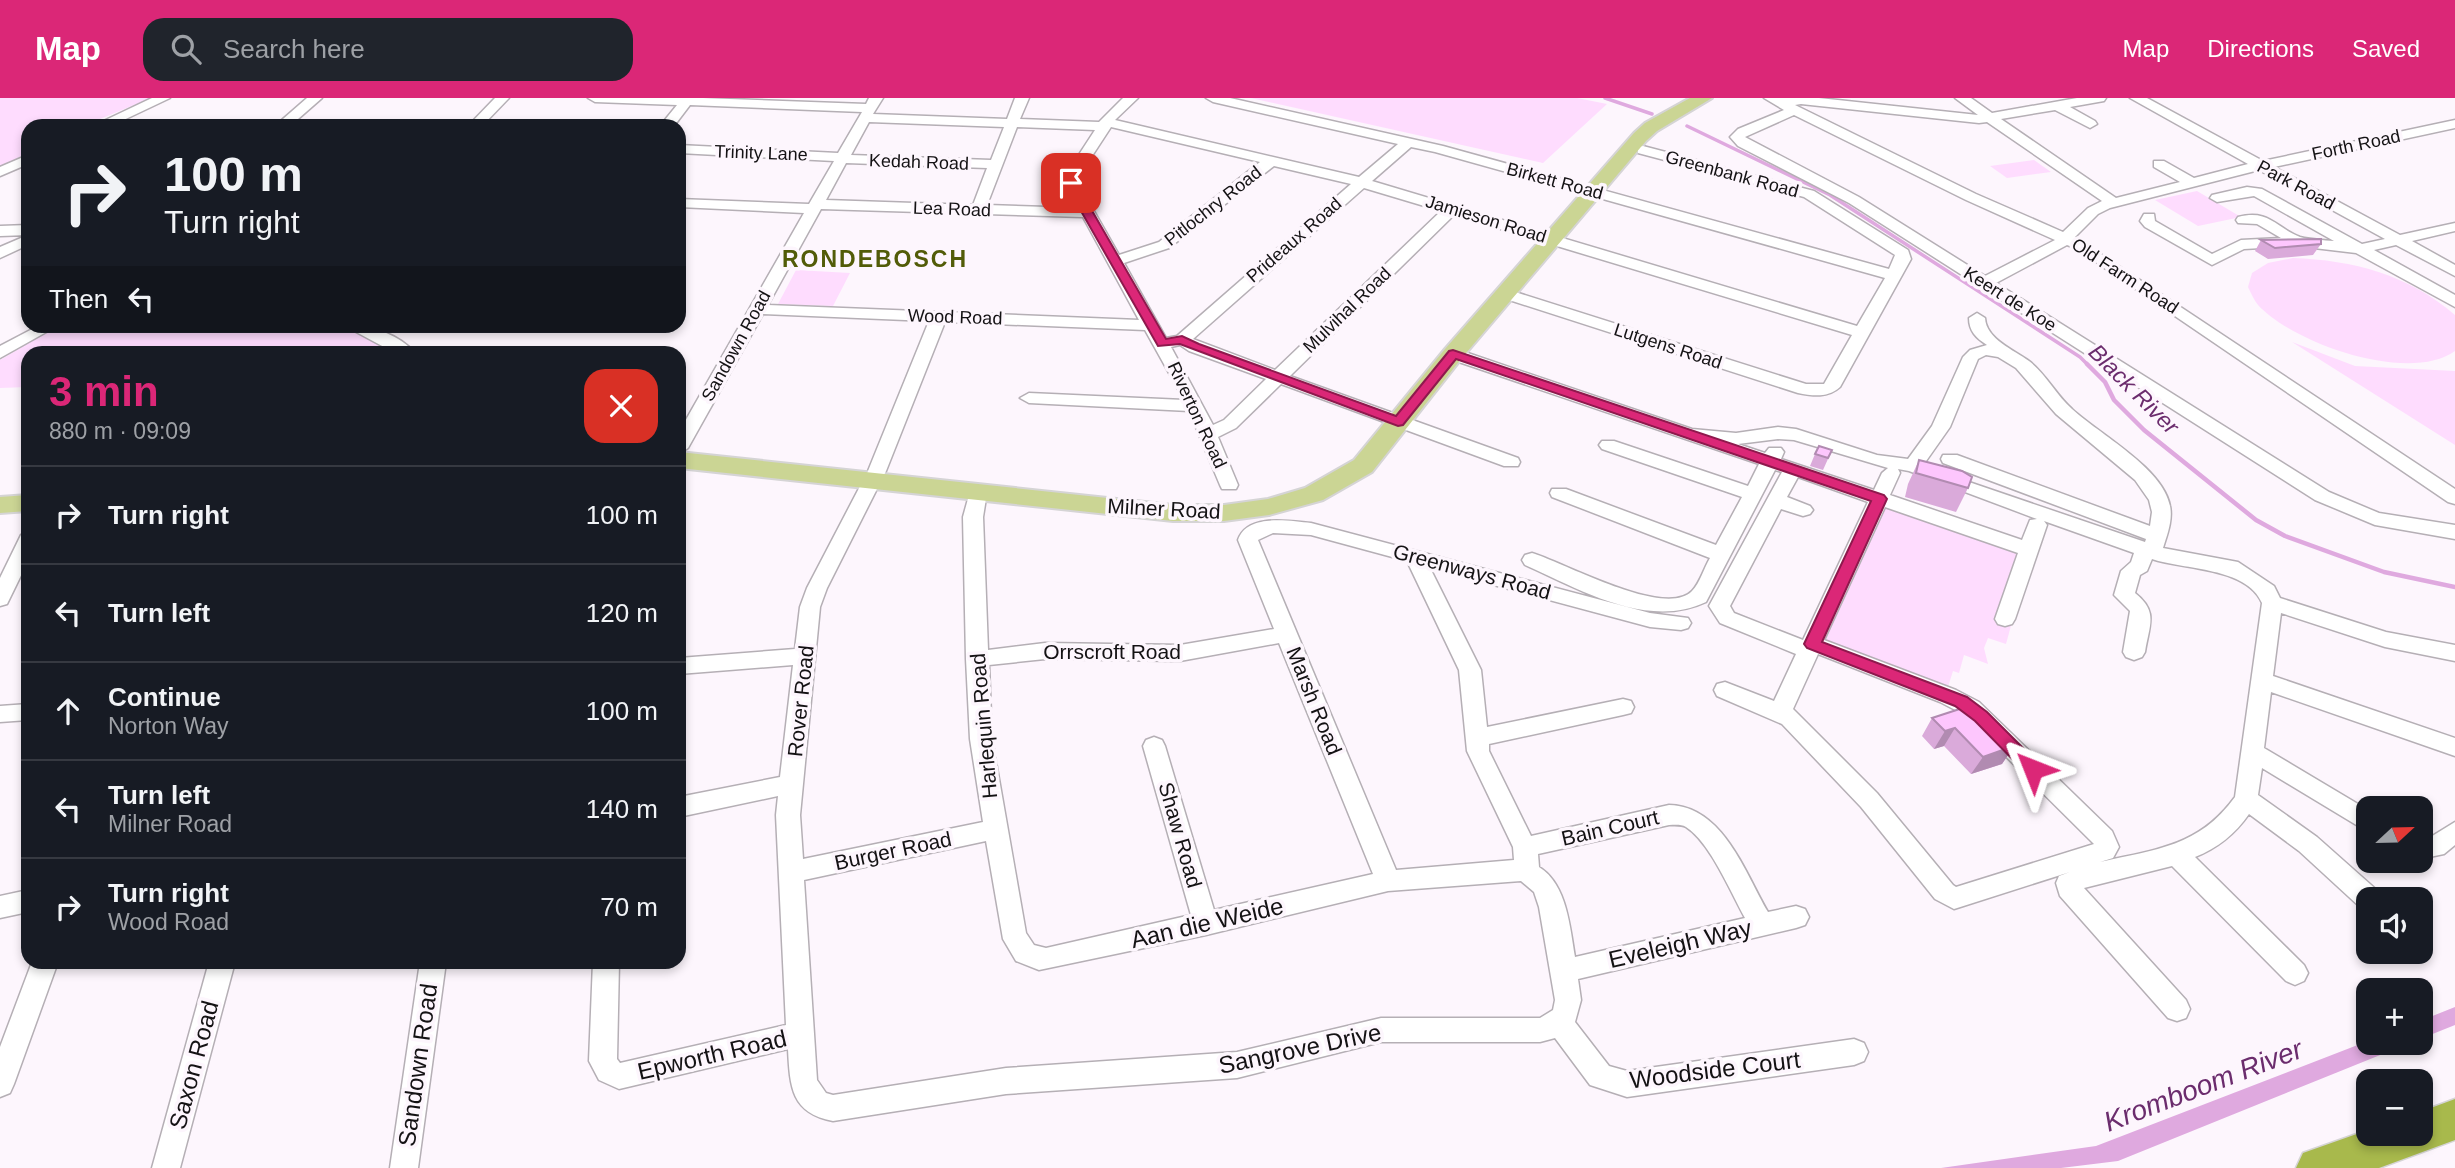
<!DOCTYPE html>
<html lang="en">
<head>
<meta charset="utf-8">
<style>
  :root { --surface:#171b24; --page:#20242c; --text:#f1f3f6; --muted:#9ea1a6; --line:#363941; --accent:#db2777 }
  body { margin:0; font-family:Helvetica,sans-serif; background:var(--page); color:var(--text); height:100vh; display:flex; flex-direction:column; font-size:26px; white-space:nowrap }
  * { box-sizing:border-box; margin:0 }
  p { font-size:23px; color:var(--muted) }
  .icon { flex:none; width:38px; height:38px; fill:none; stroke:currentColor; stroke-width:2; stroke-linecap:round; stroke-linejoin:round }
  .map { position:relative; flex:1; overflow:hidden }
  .panel { position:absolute; left:21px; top:248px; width:665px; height:623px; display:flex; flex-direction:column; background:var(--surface); border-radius:21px; box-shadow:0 4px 10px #0003 }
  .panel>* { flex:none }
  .guide { position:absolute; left:21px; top:21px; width:665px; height:214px; border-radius:21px; box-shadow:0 4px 10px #0003; background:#171b24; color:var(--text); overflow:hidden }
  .needle { width:46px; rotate:68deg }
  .controls { position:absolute; left:2356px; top:698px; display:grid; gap:14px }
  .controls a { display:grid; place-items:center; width:77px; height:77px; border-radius:14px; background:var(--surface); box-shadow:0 4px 10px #0003; font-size:35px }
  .pin { position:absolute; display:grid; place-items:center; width:60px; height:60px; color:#fff; margin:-30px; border-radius:14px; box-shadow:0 4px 10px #0006 }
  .me { position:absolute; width:77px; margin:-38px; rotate:315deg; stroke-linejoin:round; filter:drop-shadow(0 0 5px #0008) }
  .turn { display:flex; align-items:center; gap:24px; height:147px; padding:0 28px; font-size:32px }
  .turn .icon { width:91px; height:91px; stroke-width:2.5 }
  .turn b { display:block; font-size:49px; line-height:60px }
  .then { display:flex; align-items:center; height:66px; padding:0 28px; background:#0003; gap:14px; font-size:26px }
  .round { display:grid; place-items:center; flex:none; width:74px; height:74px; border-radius:21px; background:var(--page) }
  .headline { display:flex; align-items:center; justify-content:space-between; height:119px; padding:0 28px }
  h1 { font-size:42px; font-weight:700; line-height:52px; color:var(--accent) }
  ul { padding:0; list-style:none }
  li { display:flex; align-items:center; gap:21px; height:98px; padding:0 28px; border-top:2px solid var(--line) }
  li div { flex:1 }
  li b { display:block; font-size:26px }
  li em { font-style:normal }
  header { display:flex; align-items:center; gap:42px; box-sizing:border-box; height:98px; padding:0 35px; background:var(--accent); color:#fff }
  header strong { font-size:33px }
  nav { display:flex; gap:38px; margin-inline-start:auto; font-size:24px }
  .search { width:490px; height:63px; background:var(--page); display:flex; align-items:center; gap:18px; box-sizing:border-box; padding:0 24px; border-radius:21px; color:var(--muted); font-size:26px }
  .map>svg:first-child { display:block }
  .green { fill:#fedcfe }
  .water { fill:#dfa9df }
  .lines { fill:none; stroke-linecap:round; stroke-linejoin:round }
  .stream-far1 { stroke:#dfa9df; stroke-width:3.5 }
  .stream { stroke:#dfa9df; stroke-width:4.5 }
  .minor-casing { stroke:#b5afb5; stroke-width:3 }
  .major-casing { stroke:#d5d4d5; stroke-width:4 }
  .highway-casing { stroke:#d5d4d5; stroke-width:3 }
  .minor { fill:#fff; fill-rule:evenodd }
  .major { fill:#cbd594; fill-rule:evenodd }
  .highway { fill:#a8b94c; fill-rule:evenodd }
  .wall { fill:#daaada }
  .shaded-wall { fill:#b18bb1 }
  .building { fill:#fdc6fd; stroke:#b18bb1; stroke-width:2 }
  .route { fill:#db2777; stroke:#8e194d; stroke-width:2 }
  .labels { text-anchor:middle; stroke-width:7; stroke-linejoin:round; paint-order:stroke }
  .far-street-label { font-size:18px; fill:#141214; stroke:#fdf6fd }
  .street-label { font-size:21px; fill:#141214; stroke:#fdf6fd }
  .far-district-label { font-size:23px; font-weight:bold; letter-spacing:2px; fill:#525c08; stroke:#fdf6fd }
  .water-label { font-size:23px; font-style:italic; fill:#6b2c6d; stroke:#fdf6fd }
  .near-street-label { font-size:24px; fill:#141214; stroke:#fdf6fd }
  .near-water-label { font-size:28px; font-style:italic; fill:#6b2c6d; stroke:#fdf6fd }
</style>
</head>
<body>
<header>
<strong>Map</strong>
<div class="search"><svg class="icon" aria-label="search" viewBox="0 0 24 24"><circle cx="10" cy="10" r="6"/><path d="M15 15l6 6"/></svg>Search here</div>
<nav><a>Map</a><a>Directions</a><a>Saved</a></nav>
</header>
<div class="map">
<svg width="2455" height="1070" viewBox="0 0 2455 1070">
  <rect width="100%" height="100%" fill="#fdf6fd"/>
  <path class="green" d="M0,0h151l-68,28h-55v27l-28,13z
    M1251,0h326l30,6 -64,59z
    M2034,62l17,12 -44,6 -17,-12z
    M2197,93l44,26 -43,9 -43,-26z
    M2293,160c60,2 116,17 162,57v36c-46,33 -161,-7 -197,-46 -4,-5 -7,-12 -10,-18l4,-14 16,-10z
    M796,172l54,3 -17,33 -55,-2z
    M58,228h283l59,27 -372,1v33l-28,1v-28z
    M2292,244l63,24 100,5v74z
    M1884,408l136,47 -8,69 -6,22 -18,-6 -4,10 4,16 -24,-9 -5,18 -6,-2 -6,19 -124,-49z"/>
  <path class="water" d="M2455,909v18l-35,14v-18z
    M2368,943l42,2 -292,118 -57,7h-120l155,-22z"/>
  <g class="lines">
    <path class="stream-far1" d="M1605,0l47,16
      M1687,28l143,69 250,162 9,9"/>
    <path class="stream" d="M2087,266l18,18 9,18 30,30 112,90 29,16 99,36 71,15"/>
    <defs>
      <path id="minor" d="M152,0h18l-59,28h-18z
        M307,0h15l-32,28h-15z
        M495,0h14l-27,28h-14z
        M588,0h115l163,6 3,-6h14l-10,16 134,5 8,-21h14l-9,21 79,3 24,-24h15l-23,22 244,57 39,-33 -185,-42 -7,-4h24l213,48 446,123 6,-14 -91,-58 -166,-44v-6l5,-1 171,45 94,59 3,9 -71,128c-12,11 -27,9 -42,6l-298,-96 -2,-3 8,-5 6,2 294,93h18l28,-49 -398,-120 -164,161 228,82 2,4 -2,4h-14l-223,-82 -45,44 -18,9 20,48 -2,4h-14l-2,-4 -31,-74 -160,-8 -9,-5 9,-5 155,7 -39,-70 -200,-8 -59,149 -59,117 -7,19 -20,208 3,44 180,-37 -13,-83 -4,-80 -3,-142 8,-29h14l2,4 -4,25 5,133 57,-7 135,2 94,-16 -36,-89c9,-27 51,-19 73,-17l339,90 38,5 3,5 -3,5 -7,2 -31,-3 -220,-59 51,102 6,57 136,-28 8,2 3,6 -3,6 -8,2 -134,29v7l42,85 138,-31c54,1 76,68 99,107l28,-6 9,3 4,8 -4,8 -9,3 -218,51 3,21 -6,22 34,44 18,5 227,-32 10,4 4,9 -4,9 -10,4 -227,32 -37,-12 -35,-47 -15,4h-159l-144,36 -231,16 -173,27c-42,-8 -43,-34 -45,-72l-169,40 -20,-9 -10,-19 4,-99h26l-2,97 3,4 166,-38 -10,-210 2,-19 -99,21v-20l101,-20 13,-112 -114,9v-16l116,-9 5,-42 7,-19 61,-117 61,-150 -166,-7 -75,134 -9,6v-22l125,-219 -125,-6v-8l130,5 25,-43 -155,-8v-8l159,8 24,-41 -172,-7 -16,21h-14l17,-21 -82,-3zM869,24l135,5 -13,33 -140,-5zM1017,29l78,3 -30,46 -1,7 14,25 -91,-3zM1111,29l149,35 -101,80 -40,13 -41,-72 1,-7zM1411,49l24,5 450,126 -28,48 -485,-145zM846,65l141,5 -14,37 -147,-5zM1274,68l77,18 -174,152 -11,2 -42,-75 45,-15zM1364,90l77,23 -166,159 -82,-31zM821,111l262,8 56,103 -371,-15zM1180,247l9,6 77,28 -42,41 -11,5 -42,-78zM1273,435l38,2 96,26 52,109 8,81 46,96 1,13 -118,10 -138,-330zM1279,545l94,231 -159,36 -49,-164 -3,-6 -8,-3 -8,3 -3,6 48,169 -145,33 -12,-3 -8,-12 -34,-194 -3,-74 56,-6 135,2zM1669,727c6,0 12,-1 17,2 24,15 45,66 59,91l-170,39c-5,-29 -8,-73 -36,-90l-1,-13zM986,743l17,98 13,22 23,9 167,-35 182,-44 133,-10 13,11 5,15 16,93 -2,10 -13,8h-159l-144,34 -231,16 -173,27 -7,-2 -9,-13 -13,-200z
        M1764,0h55l159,17 -23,-17h16l21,15 85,-15h29l-2,3 -34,6 25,14 2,3 -7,4 -35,-18 -54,9 115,79 64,-16 -26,-15v-6h10l30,17 54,-14 -118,-66h17l116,63 192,-41v8l-181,39 126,68 55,-12v8l-43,10 43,24v11l-59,-31 -22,5 81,45v12l-99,-54 -59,-7 -53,3 -32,16 -67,-38 -5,-6 4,-7h10l1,7 57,33 29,-14 40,-2 -24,-14 -19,-1 -2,-3 2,-3c31,-8 37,10 62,20 10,3 24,3 34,4l-80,-45 -37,6 -7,-4 2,-3 35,-8 15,2 100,55 23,-5 -126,-69 -149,38 -12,6 -23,23 380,252v15l-7,-2 -373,-254 -8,-3 -71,38 333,209 50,21 76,12v14l-80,-14 -60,-25 -466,-297 -111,-57 -8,-9 8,-8 46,-19zM1801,6l178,19 8,-1 115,79 -14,7 -25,24 -87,-38 -181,-89zM1794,17l172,85 89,40 -70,36 -126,-79 -114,-60z
        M28,57v9l-28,12v-9z
        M28,127v20l-28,13v-11l28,-12 -28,1v-10z
        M1977,215l8,5c1,21 29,32 44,43 17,13 27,34 43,48 27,25 91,59 98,97 3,14 -3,29 -7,42l75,14 36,24 6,12 106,34 69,13v16l-70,-14 -104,-34 -8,63 182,62v18l-184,-64 -7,56 104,62v22l-106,-64 -4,27 59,42 62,55 3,8h-14v10l-7,-2 -62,-57 -50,-37c-14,20 -31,34 -54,43l109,108 4,8 -4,8 -9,4 -9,-4 -114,-115 -88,22 102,112 4,9 -4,9 -9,3 -9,-3 -108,-122 -4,-13 3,-7 11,-4 -116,37 -19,-10 -74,-92 -79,-83 -65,-28 -3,-6 3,-6 8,-2 49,19 22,-47 -76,-31 -11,-17 73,-134 -7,-2 -69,132c-59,28 -127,-13 -181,-37l-3,-5 3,-5 7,-2c31,9 133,66 160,38 8,-8 12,-23 18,-33l-158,-61 -2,-4 2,-4h14l150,56 26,-48 -140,-48 -3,-4 3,-4h12l134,45 11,-22 -312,-106 -2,-4 8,-5 6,1 233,79 44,4 42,-6 18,2 81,26 31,4 24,-33 31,-69 7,-7 17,-5c-11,-7 -18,-14 -18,-27zM1986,257l12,2 18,11 40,46 79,66 14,20 3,12 -2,14 -193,-71h-14l-2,4 2,4 203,76 -1,3 -179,-61 -42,-17 26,-37 28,-68zM1778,341l16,1 94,28 -6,5 -8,17 -93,-31 3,-7 -3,-4h-12l-4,5 -27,-9zM1898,371l11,2 128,48 -7,1 -8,20 -132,-45 10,-22zM1798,379l70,25 -65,138 -69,-27 -4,-7 51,-97 22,7 7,-2 3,-4 -3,-4 -23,-9zM1885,409l133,46 -23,66 3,5 7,2 7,-2 3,-5 32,-94 -3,-4 90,32 -3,9 -10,9 -7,24 16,16 -7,41 3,5 8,3 8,-3 3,-5c4,-27 14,-40 -10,-59l5,-18 7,-4 5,-12c32,11 95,8 110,44l-27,194c-36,50 -79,52 -135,65l13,-4 6,-11 -7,-16 -133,-129 -23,-12 -132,-50zM1818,556l122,48 23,12 131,130 -138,43 -3,-2 -76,-92 -84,-84z
        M38,228h19l-57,32v-12z
        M345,228c24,-2 54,8 71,28h-19z
        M28,435v28l-21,43 -7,2v-28l21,-43z
        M28,606v16l-28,2v-16z
        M2455,724v23l-11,9 -24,5v-20l9,-1z
        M28,792v22l-28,6v-22z
        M32,864h26l-44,122 -4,9 -10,4v-50z
        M209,864h26l-55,206h-28z
        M420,864h26l-28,206h-28z"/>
      <path id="major" d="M1690,0h22l-55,33 -11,10 -185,218 -89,113 -49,28 -54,15 -45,6h-51l-494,-53v-16l494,53h51l44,-6 37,-11 49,-28 91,-111 189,-216 11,-10z
        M28,397v16l-28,2v-16z"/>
      <path id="highway" d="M2455,1001v41l-76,28h-83l7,-15 65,-23v4h52v-22z"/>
    </defs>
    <use href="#minor" class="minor-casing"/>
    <use href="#major" class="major-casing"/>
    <use href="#highway" class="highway-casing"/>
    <use href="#minor" class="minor"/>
    <use href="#major" class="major"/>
    <use href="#highway" class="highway"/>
  </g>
  <path class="wall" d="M2261,142l60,4 -8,11 -45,4 -13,-8z
    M1832,352l-9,20 -13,-4 5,-12z
    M1919,362l49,28 -12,24 -51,-15 3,-13z
    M1932,620l82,28 -12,18 -31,10 -27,-28 -10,3 -12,-13z"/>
  <path class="shaded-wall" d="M1955,630l-11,18 -10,3 11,-18z
    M2014,648l-12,18 -31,10 12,-17z"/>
  <path class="building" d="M2321,141v5l-46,4 -14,-8z
    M1819,348l13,4 -4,8 -13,-4z
    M1919,362l43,11 10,6 -4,11 -52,-15z
    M1972,607l42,41 -31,11 -28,-29 -10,3 -13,-13z"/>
  <path class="route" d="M1067,83l9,2 90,156 16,-3 17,8 197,72 53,-65 4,-1 431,145 3,4 -65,143 145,55 20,15 52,52 3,5 -3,5h-12l-52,-53 -20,-15 -148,-58 -3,-4 67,-143 -415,-142 -53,66 -5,1 -218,-82 -22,2 -93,-163z"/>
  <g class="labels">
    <g class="far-street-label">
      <text transform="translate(2356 47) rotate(-12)" y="6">Forth Road</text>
      <text transform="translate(761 55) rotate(2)" y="6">Trinity Lane</text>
      <text transform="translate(919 64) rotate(2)" y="6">Kedah Road</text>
      <text transform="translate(1732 76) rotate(15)" y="6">Greenbank Road</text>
      <text transform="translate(1555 83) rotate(15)" y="6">Birkett Road</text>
      <text transform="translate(2296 87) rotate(28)" y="6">Park Road</text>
      <text transform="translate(1213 108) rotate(-38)" y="6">Pitlochry Road</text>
      <text transform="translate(952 111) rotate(2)" y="6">Lea Road</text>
      <text transform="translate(1486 121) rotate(17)" y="6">Jamieson Road</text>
      <text transform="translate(1294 142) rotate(-41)" y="6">Prideaux Road</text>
      <text transform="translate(2125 178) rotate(33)" y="6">Old Farm Road</text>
      <text transform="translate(2010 201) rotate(32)" y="6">Keert de Koe</text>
      <text transform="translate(1347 212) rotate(-44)" y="6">Mulvihal Road</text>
      <text transform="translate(955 219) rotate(2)" y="6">Wood Road</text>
      <text transform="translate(736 248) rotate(-61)" y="6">Sandown Road</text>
      <text transform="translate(1668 248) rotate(18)" y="6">Lutgens Road</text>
      <text transform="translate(1197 317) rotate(65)" y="6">Riverton Road</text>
    </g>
    <g class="street-label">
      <text transform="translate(1164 411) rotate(3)" y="7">Milner Road</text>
      <text transform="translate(1472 474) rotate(15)" y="7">Greenways Road</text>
      <text x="1112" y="561">Orrscroft Road</text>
      <text transform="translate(801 603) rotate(-84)" y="7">Rover Road</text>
      <text transform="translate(1314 603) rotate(68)" y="7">Marsh Road</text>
      <text transform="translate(984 628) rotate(-95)" y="7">Harlequin Road</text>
      <text transform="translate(1610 730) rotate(-13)" y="7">Bain Court</text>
      <text transform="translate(1180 737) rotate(74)" y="7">Shaw Road</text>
      <text transform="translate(893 753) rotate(-12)" y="7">Burger Road</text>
    </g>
    <g class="far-district-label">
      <text x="875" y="169">RONDEBOSCH</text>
    </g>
    <g class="water-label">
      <text transform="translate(2134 291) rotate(45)" y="8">Black River</text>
    </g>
    <g class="near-street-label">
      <text transform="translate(1207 825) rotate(-13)" y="8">Aan die Weide</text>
      <text transform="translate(1680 846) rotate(-13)" y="8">Eveleigh Way</text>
      <text transform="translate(1300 951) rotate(-12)" y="8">Sangrove Drive</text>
      <text transform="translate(712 957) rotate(-13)" y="8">Epworth Road</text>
      <text transform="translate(194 967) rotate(-75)" y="8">Saxon Road</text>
      <text transform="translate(418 967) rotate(-82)" y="8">Sandown Road</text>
      <text transform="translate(1715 972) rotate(-7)" y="8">Woodside Court</text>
    </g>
    <g class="near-water-label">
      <text transform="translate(2203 987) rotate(-21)" y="10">Kromboom River</text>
    </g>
  </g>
</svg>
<div class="controls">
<a><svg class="needle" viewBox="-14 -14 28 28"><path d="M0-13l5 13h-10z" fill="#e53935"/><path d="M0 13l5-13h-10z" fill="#9ea1a6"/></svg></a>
<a><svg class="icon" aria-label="sound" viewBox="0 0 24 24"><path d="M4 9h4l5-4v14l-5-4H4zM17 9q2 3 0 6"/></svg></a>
<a>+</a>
<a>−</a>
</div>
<div class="pin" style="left:1071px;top:85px;background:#d93025"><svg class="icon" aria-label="arrive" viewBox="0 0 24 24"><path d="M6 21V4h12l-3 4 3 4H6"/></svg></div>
<svg class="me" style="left:2033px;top:671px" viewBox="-20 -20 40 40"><path d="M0-17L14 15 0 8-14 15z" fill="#db2777" stroke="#fff" stroke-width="4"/></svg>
<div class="guide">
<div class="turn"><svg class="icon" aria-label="right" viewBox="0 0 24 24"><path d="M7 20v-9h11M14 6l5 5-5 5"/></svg><div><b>100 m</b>Turn right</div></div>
<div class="then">Then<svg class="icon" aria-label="left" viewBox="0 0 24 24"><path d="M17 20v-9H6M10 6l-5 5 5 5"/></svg></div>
</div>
<section class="panel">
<div class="headline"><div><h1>3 min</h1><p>880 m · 09:09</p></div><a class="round" style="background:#d93025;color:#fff"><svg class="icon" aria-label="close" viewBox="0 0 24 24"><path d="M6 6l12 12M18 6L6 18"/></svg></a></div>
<ul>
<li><svg class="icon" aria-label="right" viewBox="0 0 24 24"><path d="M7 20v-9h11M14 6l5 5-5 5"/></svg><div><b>Turn right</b></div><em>100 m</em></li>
<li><svg class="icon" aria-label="left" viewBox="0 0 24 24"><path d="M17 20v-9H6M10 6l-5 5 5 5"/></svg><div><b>Turn left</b></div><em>120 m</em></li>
<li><svg class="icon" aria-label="ahead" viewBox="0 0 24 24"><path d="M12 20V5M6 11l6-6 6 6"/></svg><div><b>Continue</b><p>Norton Way</p></div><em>100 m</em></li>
<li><svg class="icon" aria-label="left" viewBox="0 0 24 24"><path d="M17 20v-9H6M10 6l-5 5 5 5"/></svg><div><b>Turn left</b><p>Milner Road</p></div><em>140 m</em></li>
<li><svg class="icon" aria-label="right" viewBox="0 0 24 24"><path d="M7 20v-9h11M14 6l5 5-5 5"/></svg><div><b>Turn right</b><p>Wood Road</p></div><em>70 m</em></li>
</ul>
</section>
</div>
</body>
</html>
